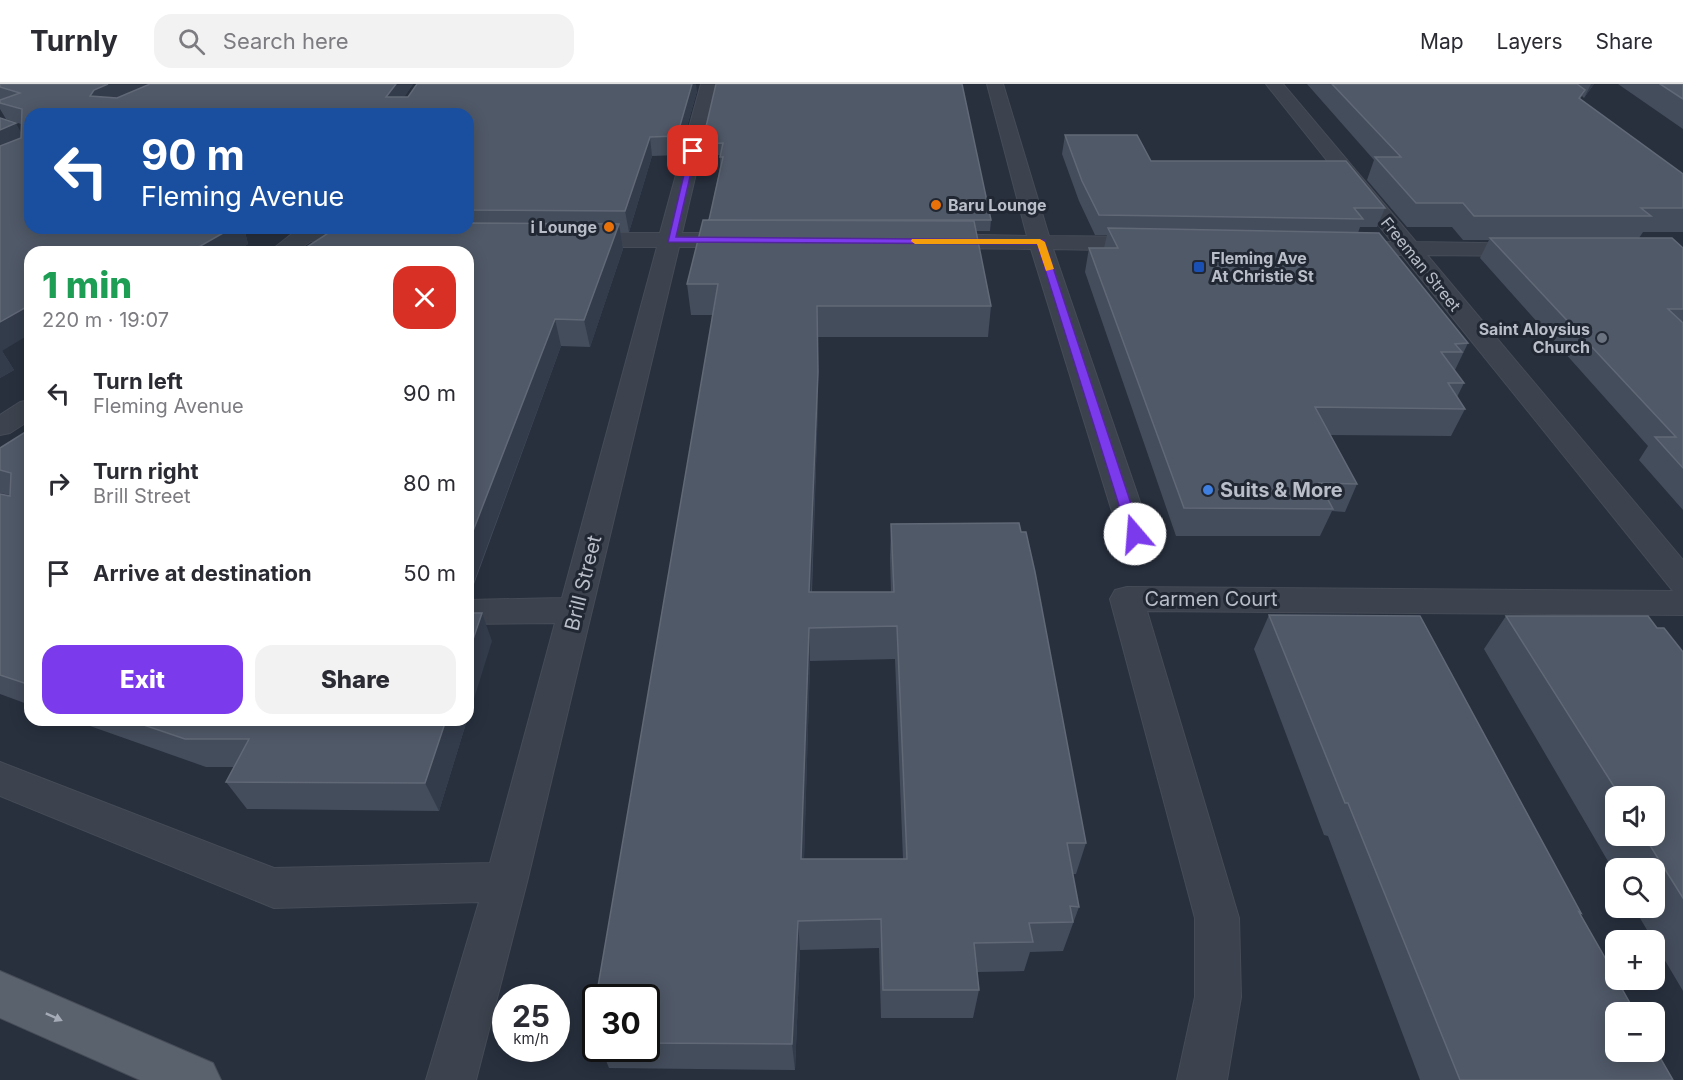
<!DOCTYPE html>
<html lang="en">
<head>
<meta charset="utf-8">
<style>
  :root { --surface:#fff; --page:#f2f2f3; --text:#2b2b33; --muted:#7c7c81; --line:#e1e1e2; --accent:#7c3aed }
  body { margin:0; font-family:Inter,sans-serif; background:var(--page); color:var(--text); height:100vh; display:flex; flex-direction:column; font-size:22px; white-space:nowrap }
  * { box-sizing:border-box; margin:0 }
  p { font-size:20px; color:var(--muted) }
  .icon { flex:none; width:33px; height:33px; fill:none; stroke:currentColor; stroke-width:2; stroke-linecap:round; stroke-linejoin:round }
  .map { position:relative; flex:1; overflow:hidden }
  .panel { position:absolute; left:24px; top:162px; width:450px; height:480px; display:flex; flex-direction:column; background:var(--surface); border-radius:18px; box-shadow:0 3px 15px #0003 }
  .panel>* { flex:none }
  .top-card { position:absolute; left:24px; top:24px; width:450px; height:126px; border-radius:18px; box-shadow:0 3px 15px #0003; background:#1a4fa0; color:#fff; overflow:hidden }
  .fabs { position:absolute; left:1605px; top:702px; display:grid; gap:12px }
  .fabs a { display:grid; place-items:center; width:60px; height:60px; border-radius:12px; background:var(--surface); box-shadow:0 3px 15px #0003; font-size:30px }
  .speed { position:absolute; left:492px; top:900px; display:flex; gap:12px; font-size:30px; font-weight:700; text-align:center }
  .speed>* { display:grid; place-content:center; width:78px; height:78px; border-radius:50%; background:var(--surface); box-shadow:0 3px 15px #0003; line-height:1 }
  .speed small { font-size:15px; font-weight:400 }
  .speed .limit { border:3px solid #111; border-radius:9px; background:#fff; color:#111 }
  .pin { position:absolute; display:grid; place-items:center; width:51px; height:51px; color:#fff; margin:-26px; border-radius:12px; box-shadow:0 3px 9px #0006 }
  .me { position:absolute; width:66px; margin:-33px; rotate:342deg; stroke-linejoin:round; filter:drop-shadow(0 0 4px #0008) }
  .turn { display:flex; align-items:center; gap:21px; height:126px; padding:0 18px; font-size:27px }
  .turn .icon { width:78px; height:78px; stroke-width:2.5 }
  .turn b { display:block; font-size:42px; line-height:51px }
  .round { display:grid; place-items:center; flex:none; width:63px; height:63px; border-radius:18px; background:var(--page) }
  .summary { display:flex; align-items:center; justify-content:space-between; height:102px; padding:0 18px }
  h1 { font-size:36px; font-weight:800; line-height:45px; color:#1e9e55 }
  .action { display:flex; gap:12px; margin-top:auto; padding:12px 18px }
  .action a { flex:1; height:69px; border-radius:18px; background:var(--accent); color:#fff; font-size:24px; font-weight:800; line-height:69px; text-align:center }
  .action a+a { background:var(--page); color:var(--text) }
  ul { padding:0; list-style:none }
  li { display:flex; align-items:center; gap:18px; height:90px; padding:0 18px }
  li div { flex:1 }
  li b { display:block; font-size:22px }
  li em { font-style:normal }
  header { display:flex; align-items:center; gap:36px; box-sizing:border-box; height:84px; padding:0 30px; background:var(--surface); border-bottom:2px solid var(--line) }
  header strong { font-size:28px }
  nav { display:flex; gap:33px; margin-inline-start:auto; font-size:21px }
  .search { width:420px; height:54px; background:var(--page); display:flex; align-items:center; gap:15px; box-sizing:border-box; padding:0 21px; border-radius:18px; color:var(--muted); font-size:22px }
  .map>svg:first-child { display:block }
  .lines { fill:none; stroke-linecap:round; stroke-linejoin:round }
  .minor-casing { stroke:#464c57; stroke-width:2 }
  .major-casing { stroke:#464c57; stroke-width:2 }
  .minor { fill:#3c434e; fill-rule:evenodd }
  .major { fill:#5a626e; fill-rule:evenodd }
  .wall { fill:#444d5c; fill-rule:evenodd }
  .shaded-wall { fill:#333c4b }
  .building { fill:#505968; stroke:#616977; stroke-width:1.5; fill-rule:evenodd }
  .oneway { fill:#a6acb7 }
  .route { fill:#7c3aed; stroke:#51269a; stroke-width:1.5 }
  .slow { fill:#f59e0b }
  .food-dot { fill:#e8710a; stroke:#212833; stroke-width:2 }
  .transit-dot { fill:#1a4fb4; stroke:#212833; stroke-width:2 }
  .worship-dot { fill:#6b7280; stroke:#212833; stroke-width:2 }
  .shop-dot { fill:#3f7fe0; stroke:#212833; stroke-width:2 }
  .labels { text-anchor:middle; stroke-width:6; stroke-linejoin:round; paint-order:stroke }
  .far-poi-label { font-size:16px; font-weight:bold; fill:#b9bec9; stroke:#212833; text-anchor:start }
  .far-street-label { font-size:16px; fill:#b9bec9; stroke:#212833 }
  .poi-label { font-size:20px; font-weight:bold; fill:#b9bec9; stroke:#212833; text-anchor:start }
  .street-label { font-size:20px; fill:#b9bec9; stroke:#212833 }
</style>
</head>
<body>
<header>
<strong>Turnly</strong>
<div class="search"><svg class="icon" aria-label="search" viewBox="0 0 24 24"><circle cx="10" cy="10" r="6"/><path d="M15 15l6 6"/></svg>Search here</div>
<nav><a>Map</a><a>Layers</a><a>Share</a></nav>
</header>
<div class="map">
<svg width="1683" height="996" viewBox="0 0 1683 996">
  <rect width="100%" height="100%" fill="#28303e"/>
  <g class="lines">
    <defs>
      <path id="minor" d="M701,0h16l-35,149h59l8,2 3,5 -3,5 -8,2h-62l-152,635 -51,198h-50l53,-178 -205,6 -274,-112v-34l274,106 216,-5 65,-240 -87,1v-24l94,-2 95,-351h-80l-8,-2 -3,-5 3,-5 8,-2h83z
        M987,0h16l46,152 100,1 8,2 3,5 -3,5 -8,2 -96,-2 98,285 -5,7 -11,4 -11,-4 -5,-7 -88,-285 -97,-1 -8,-2 -3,-5 3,-5 8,-2 93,2z
        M1266,0h17l133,158 122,2 3,5 -3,5 -8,2 -103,-1 256,305v55l-536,-4 92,307 2,79 -14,83h-50l18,-83v-79l-85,-319 5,-9 12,-3 546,4 -271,-336 -62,-2 -3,-5 3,-5 52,-1z
        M287,144h39l-2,2 6,2 44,2 3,5 -3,5c-19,4 -44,4 -63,-3l-16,11h-26l24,-19z
        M30,316v20l-20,13 -10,2v-20l20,-13z"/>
      <path id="major" d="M0,887l213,92 8,17h-81l-140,-62z"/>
    </defs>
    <use href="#minor" class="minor-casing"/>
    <use href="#major" class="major-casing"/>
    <use href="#minor" class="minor"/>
    <use href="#major" class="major"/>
  </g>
  <path class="wall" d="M0,0h413l-9,13 293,-6 -18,64 -27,1 -23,76h-9l3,17 -33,98 -29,-1 -92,252 -1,-484 -438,114h214l4,16 -13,8h-205l-28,99 12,19 -14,8v-260l21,15v-9l-15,-5 -6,-10z
    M716,0l275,136 -1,11h-14l15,75 -3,31h-170v67l-6,188h79l-1,-34 1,-34 195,319 -10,31h-3l6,33 -16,44 -33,1 -6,19 -47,1 2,18 -6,28h-92l-2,-70 -79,2 -5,120 -186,-2 -8,-20h45v-50l66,-683h-21l-4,-31 22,-64 11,-53v-12h-17l-1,-11zM895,575l8,200h-99l6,-198z
    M1307,0h287l-10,14 -2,-2 -2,3 103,75v58h-40l-4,6 44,10v262l-44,-50 9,-14 -168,-188 9,-18h-26l-11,-13h-45l-40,-47 7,-20z
    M1618,0h65v45z
    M1065,51l86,26 234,47 -8,19h-17l-2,6 110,110 -13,27h-1l10,13 -7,14 8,12 -14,27 -121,-1 27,49 -12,28 -13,-1 -12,25h-144l-91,-264 4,-24h15l3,-13h-12l-16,-34 -17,-47z
    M30,345v276l-30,-11v-200l10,2v-1l-10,-2v-45z
    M1269,531l312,298 -1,1 93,166h-253l-92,-244 -4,-1 -70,-186z
    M1506,532l151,12 26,24v339l-49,-83h20v-40h-38v7l-132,-226zM1616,712h38v40h-38z
    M73,636h394l-28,91 -192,-2 -21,-27 8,-15h-28z
    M596,916v31l-4,-9z"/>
  <path class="shaded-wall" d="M108,0h50l-55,24 -13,-12 4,-6z
    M396,0h17l-20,30 -7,-17z
    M692,0h4l1,7 -18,64 -2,-19z
    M1591,0h3l-10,14z
    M16,39l10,19 -26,11v-23z
    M650,53l2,19 -23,76 -4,-21z
    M619,140l4,25 -33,98 -6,-27z
    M232,144h12l4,16 -13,8h-45z
    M30,221v29l-28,17 12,19 -14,8v-56z
    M817,222l1,98 -8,221 -1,-33z
    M555,235l6,27 -93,252v-54z
    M482,529l10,28 -24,77v-64z
    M809,544l1,33 -7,229 -2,-31z
    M446,636h21l-28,91 -14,-28z
    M798,837l2,29 -5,120 -3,-26z"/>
  <path class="building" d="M0,0h108l-14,6 -4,6 27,2 33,-14h246l-10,13h22l9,-13h275l-15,52 -27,1 -25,74 -157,-1v-96h-438v114h202l-42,24h-160v53l-30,17v-176l21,-8 1,-29 -22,-6v-3l20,-7 -20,-6z
    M716,0h246l29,136h-282l14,-63h-3l3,-14 -21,1z
    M1332,0h245l8,6 -6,8 104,76v34h-42l10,8h-177l-11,-13h-47l-41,-46h26z
    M1660,0h23v15z
    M0,34l16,5 -16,7z
    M1065,51h72l14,26h195l39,47h-31l9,11 -264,-4 -17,-34z
    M703,136l271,1 17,85h-174l1,66 -9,220h85l-3,-68 128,-1 2,9h5l9,40 51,271h-19l12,64 -9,-1 3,16 -44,1 4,19 -59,1 5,47h-96l-2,-71 -83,2 -6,123 -146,-1v-45h-50l122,-714h-31zM897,542l10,233h-106l8,-231z
    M468,139l151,1 -35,96 -29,-1 -87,225v-292h-169l37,-24h132z
    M1108,144l271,5 89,110 -13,1 7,8h-21l23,31h-16l17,26 -150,-2 42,77 -38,-1 14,26 -149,-1 -95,-260h29z
    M1490,154h182l11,10v61h-15l15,14v145l-28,-31h21z
    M30,345v256l-30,-10v-181l10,2 1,-23 -11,-3v-22z
    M468,529h14l-14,41z
    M1269,531l151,1 161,297 -2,-1 37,65v3h1l18,32h-19v40h38v-5l19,33h-213l-112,-277h-3z
    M1506,532h142l9,12h7l19,24v246l-39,-62h10v-40h-34z
    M129,636h317l-21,63 -199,-1 23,-43h-64z
    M596,916v22h-4z"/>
  <defs><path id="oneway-solid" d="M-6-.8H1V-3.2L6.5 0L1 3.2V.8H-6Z" transform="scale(1.5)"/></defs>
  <use class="oneway" href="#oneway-solid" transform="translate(54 933) rotate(24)"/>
  <path class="route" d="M690,65l6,2 -20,86 368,3 97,294 -2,3 -4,1 -7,-4 -91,-290 -369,-2z"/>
  <path class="slow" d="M912,155h128l5,3 9,27 -8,2 -9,-27h-122l-4,-3z"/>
  <g class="food-dot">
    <circle cx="936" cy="121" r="6"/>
    <circle cx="609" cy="143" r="6"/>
  </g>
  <rect class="transit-dot" x="1193" y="177" width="12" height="12" rx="3"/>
  <circle class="worship-dot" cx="1602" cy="254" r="6"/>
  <circle class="shop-dot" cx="1208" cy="406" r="6"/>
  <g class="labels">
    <g class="far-poi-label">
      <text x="948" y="127">Baru Lounge</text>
      <text x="597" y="149" text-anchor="end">i Lounge</text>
      <text x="1211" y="180">Fleming Ave<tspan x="1211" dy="18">At Christie St</tspan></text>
      <text x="1590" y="251" text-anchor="end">Saint Aloysius<tspan x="1590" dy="18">Church</tspan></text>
    </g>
    <g class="far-street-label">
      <text transform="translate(1421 180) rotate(51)" y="6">Freeman Street</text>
    </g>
    <g class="poi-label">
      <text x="1220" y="413">Suits &amp; More</text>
    </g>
    <g class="street-label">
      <text transform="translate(583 499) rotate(-76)" y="7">Brill Street</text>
      <text x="1211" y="522">Carmen Court</text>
    </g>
  </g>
</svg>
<div class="fabs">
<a><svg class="icon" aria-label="sound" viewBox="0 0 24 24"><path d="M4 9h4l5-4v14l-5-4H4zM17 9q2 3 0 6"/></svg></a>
<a><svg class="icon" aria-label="search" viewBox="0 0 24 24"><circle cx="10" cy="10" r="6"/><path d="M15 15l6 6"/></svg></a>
<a>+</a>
<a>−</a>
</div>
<div class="speed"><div>25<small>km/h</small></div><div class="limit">30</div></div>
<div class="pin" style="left:693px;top:67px;background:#d93025"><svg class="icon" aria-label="arrive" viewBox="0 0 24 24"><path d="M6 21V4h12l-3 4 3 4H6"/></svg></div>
<svg class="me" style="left:1135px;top:450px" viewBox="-20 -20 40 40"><circle r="19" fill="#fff"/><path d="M0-13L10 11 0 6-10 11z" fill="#7c3aed"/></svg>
<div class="top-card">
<div class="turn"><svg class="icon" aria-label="left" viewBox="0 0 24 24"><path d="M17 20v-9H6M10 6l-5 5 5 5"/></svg><div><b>90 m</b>Fleming Avenue</div></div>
</div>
<section class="panel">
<div class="summary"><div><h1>1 min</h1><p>220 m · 19:07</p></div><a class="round" style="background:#d93025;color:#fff"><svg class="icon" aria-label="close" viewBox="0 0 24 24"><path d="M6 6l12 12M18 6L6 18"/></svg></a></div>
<ul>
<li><svg class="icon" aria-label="left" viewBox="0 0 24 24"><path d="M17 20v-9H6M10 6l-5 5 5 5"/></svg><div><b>Turn left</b><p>Fleming Avenue</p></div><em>90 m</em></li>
<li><svg class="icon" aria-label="right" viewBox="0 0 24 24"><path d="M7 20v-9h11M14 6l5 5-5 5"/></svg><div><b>Turn right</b><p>Brill Street</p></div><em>80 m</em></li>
<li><svg class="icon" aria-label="arrive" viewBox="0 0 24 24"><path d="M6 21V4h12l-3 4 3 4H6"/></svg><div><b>Arrive at destination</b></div><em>50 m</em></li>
</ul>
<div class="action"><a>Exit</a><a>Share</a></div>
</section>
</div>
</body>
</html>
